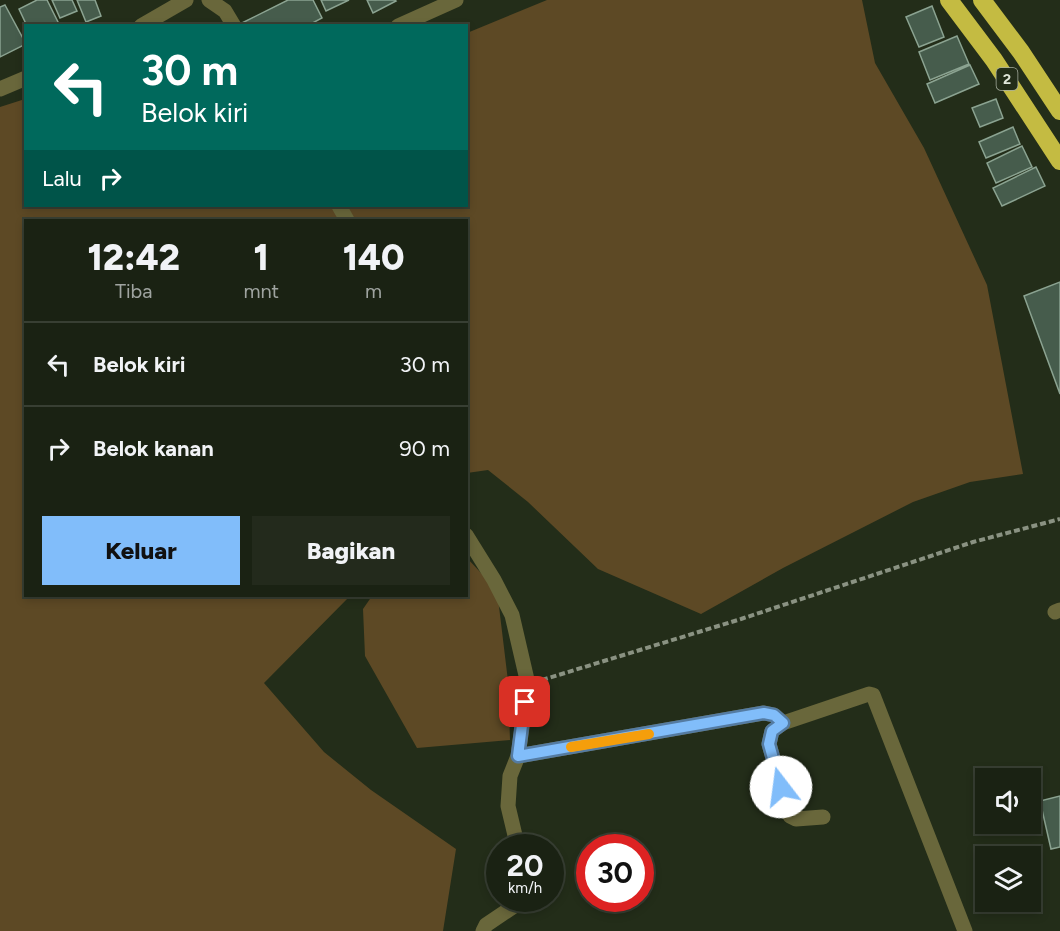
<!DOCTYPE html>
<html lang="id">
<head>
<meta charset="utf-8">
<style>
  :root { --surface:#1a2213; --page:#232a1c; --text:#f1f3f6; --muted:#9fa4a0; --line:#383f33; --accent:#81bdfa }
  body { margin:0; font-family:Figtree,sans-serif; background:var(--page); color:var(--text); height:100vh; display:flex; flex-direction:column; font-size:22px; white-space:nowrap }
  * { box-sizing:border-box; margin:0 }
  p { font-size:20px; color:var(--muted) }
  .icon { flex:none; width:33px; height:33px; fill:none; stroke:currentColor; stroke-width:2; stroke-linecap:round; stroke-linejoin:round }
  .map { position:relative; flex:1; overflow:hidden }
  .panel { position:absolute; left:24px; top:219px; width:444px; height:378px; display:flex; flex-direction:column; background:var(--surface); border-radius:0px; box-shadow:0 3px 9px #0003,0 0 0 2px var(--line) }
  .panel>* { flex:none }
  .hud { position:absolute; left:24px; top:24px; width:444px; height:183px; border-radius:0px; box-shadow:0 3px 9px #0003,0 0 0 2px var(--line); background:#00695c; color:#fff; overflow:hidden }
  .controls { position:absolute; left:975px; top:768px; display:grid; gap:12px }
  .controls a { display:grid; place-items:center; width:66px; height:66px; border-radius:0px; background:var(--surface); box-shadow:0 3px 9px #0003,0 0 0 2px var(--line); font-size:30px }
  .speed { position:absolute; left:486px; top:834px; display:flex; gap:12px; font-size:30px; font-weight:700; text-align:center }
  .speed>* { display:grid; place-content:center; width:78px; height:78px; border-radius:50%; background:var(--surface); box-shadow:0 3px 9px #0003,0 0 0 2px var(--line); line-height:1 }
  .speed small { font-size:15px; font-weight:400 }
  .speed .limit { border:9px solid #d22; background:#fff; color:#111 }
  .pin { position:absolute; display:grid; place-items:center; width:51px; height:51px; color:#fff; margin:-26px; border-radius:12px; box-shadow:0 3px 9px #0006 }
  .me { position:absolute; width:66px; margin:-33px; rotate:345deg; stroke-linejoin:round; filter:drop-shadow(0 0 4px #0008) }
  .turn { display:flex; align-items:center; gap:21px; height:126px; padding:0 18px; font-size:27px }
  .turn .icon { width:78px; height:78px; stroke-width:2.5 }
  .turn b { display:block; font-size:42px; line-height:51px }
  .then { display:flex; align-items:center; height:57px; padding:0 18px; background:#0003; gap:12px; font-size:22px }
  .eta { display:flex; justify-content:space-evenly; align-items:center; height:102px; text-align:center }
  .eta b { font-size:36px; font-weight:800; line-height:42px }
  .cta { display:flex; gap:12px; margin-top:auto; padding:12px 18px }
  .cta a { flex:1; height:69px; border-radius:0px; background:var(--accent); color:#111; font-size:24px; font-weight:800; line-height:69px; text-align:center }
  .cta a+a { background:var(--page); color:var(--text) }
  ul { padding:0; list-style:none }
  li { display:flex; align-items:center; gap:18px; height:84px; padding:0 18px; border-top:2px solid var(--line) }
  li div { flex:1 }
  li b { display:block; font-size:22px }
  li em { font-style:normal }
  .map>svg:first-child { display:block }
  .green { fill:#5d4925 }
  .building { fill:#465c4c; stroke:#8ba391; stroke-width:1.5 }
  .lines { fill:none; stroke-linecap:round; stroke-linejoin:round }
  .path { stroke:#8a9282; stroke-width:4; stroke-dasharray:6 3; stroke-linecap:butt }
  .minor { stroke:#69673b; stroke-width:15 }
  .highway { stroke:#c4bb42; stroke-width:18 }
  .route-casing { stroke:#547ba2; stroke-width:15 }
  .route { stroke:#81bdfa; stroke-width:10 }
  .slow { stroke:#f59e0b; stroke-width:10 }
  .labels { text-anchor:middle; stroke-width:6; stroke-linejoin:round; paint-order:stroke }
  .shield { fill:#232d19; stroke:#a7afa0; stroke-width:1.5 }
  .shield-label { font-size:14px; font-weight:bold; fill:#e0e7da }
</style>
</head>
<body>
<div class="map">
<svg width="1060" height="931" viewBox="0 0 1060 931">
  <rect width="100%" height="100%" fill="#232d19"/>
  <path class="green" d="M547,0h315l13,63 49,85 63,137 36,189 -53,8 -57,20 -130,66 -82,46 -103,-45 -70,-67 -40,-32 -21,3 -1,-253h-440v376h324l-86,87 60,69 47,38 85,59 -13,82h-443v-824l25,-8 1,107h440l1,-173z
    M467,558l30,32 11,91 2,59 -93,8 -52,-92 -2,-47 9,-13h94z"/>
  <path class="building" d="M37,0h10l13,26h-33l-8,-17z
    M52,0h20l5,11 -17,7z
    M77,0h18l6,16 -15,6z
    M288,0h25l9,18 -15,8h-64l-1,-3z
    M321,0h28l-23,11z
    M367,0h28l1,1 -23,12z
    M5,5l21,39 -26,13v-50z
    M932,6l12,31 -25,10 -13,-30z
    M957,36l12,28 -39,16 -11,-28z
    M970,65l9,19 -44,19 -8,-19z
    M996,99l7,19 -23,9 -8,-19z
    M1013,127l7,17 -34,14 -7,-16z
    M1022,146l10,21 -36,16 -9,-20z
    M1036,167l9,19 -43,20 -9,-18z
    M1060,282v112l-36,-98z
    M1060,796v51l-9,2 -11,-48z"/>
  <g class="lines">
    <path class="path" d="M542,680l199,-61 232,-77 87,-23"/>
    <path class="minor" d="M209,0l16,11 9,15
      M141,26l45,-26
      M398,26l58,-26
      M0,89l26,-11
      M339,206l8,14
      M466,535l28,45 18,35 16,69 -10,72 -8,20 -2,30 10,42
      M1055,612l5,-2
      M518,756l246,-43 10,2 9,8
      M823,817l-27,2 -6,-3 -21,-72 3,-13 11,-8 86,-29 4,1 92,236
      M483,931l3,-6 40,-27"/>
    <path class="highway" d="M949,0l45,60 66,101
      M982,0l39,52 39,59"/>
  </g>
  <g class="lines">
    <defs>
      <path id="route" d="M525,702l-7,54 246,-43 10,2 9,8 -11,8 -3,13 12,43"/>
    </defs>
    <use href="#route" class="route-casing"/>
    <use href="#route" class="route"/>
    <path class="slow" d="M571,747l78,-13"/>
  </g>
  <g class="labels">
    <rect class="shield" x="996.5" y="68" width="21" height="22" rx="4.5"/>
    <g class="shield-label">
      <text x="1007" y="84">2</text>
    </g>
  </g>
</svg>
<div class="controls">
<a><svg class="icon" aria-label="sound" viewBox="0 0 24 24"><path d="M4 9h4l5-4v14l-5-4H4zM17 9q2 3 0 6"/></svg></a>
<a><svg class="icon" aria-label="layers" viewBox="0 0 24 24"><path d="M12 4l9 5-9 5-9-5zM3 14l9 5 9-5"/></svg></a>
</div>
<div class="speed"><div>20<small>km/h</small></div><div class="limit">30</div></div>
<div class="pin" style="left:525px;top:702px;background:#d93025"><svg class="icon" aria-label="arrive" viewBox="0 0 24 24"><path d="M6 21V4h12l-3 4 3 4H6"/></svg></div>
<svg class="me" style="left:781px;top:787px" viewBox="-20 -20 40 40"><circle r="19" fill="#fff"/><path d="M0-13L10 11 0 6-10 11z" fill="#81bdfa"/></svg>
<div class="hud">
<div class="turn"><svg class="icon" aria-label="left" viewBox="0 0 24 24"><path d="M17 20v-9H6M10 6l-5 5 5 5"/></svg><div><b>30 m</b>Belok kiri</div></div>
<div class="then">Lalu<svg class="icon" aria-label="right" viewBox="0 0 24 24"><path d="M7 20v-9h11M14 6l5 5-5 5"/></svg></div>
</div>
<section class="panel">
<div class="eta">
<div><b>12:42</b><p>Tiba</p></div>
<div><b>1</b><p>mnt</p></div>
<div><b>140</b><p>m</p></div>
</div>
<ul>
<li><svg class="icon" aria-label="left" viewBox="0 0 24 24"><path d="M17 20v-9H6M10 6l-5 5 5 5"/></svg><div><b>Belok kiri</b></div><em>30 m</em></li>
<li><svg class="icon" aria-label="right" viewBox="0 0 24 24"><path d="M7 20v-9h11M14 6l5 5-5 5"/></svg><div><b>Belok kanan</b></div><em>90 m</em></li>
</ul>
<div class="cta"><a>Keluar</a><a>Bagikan</a></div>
</section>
</div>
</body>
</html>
